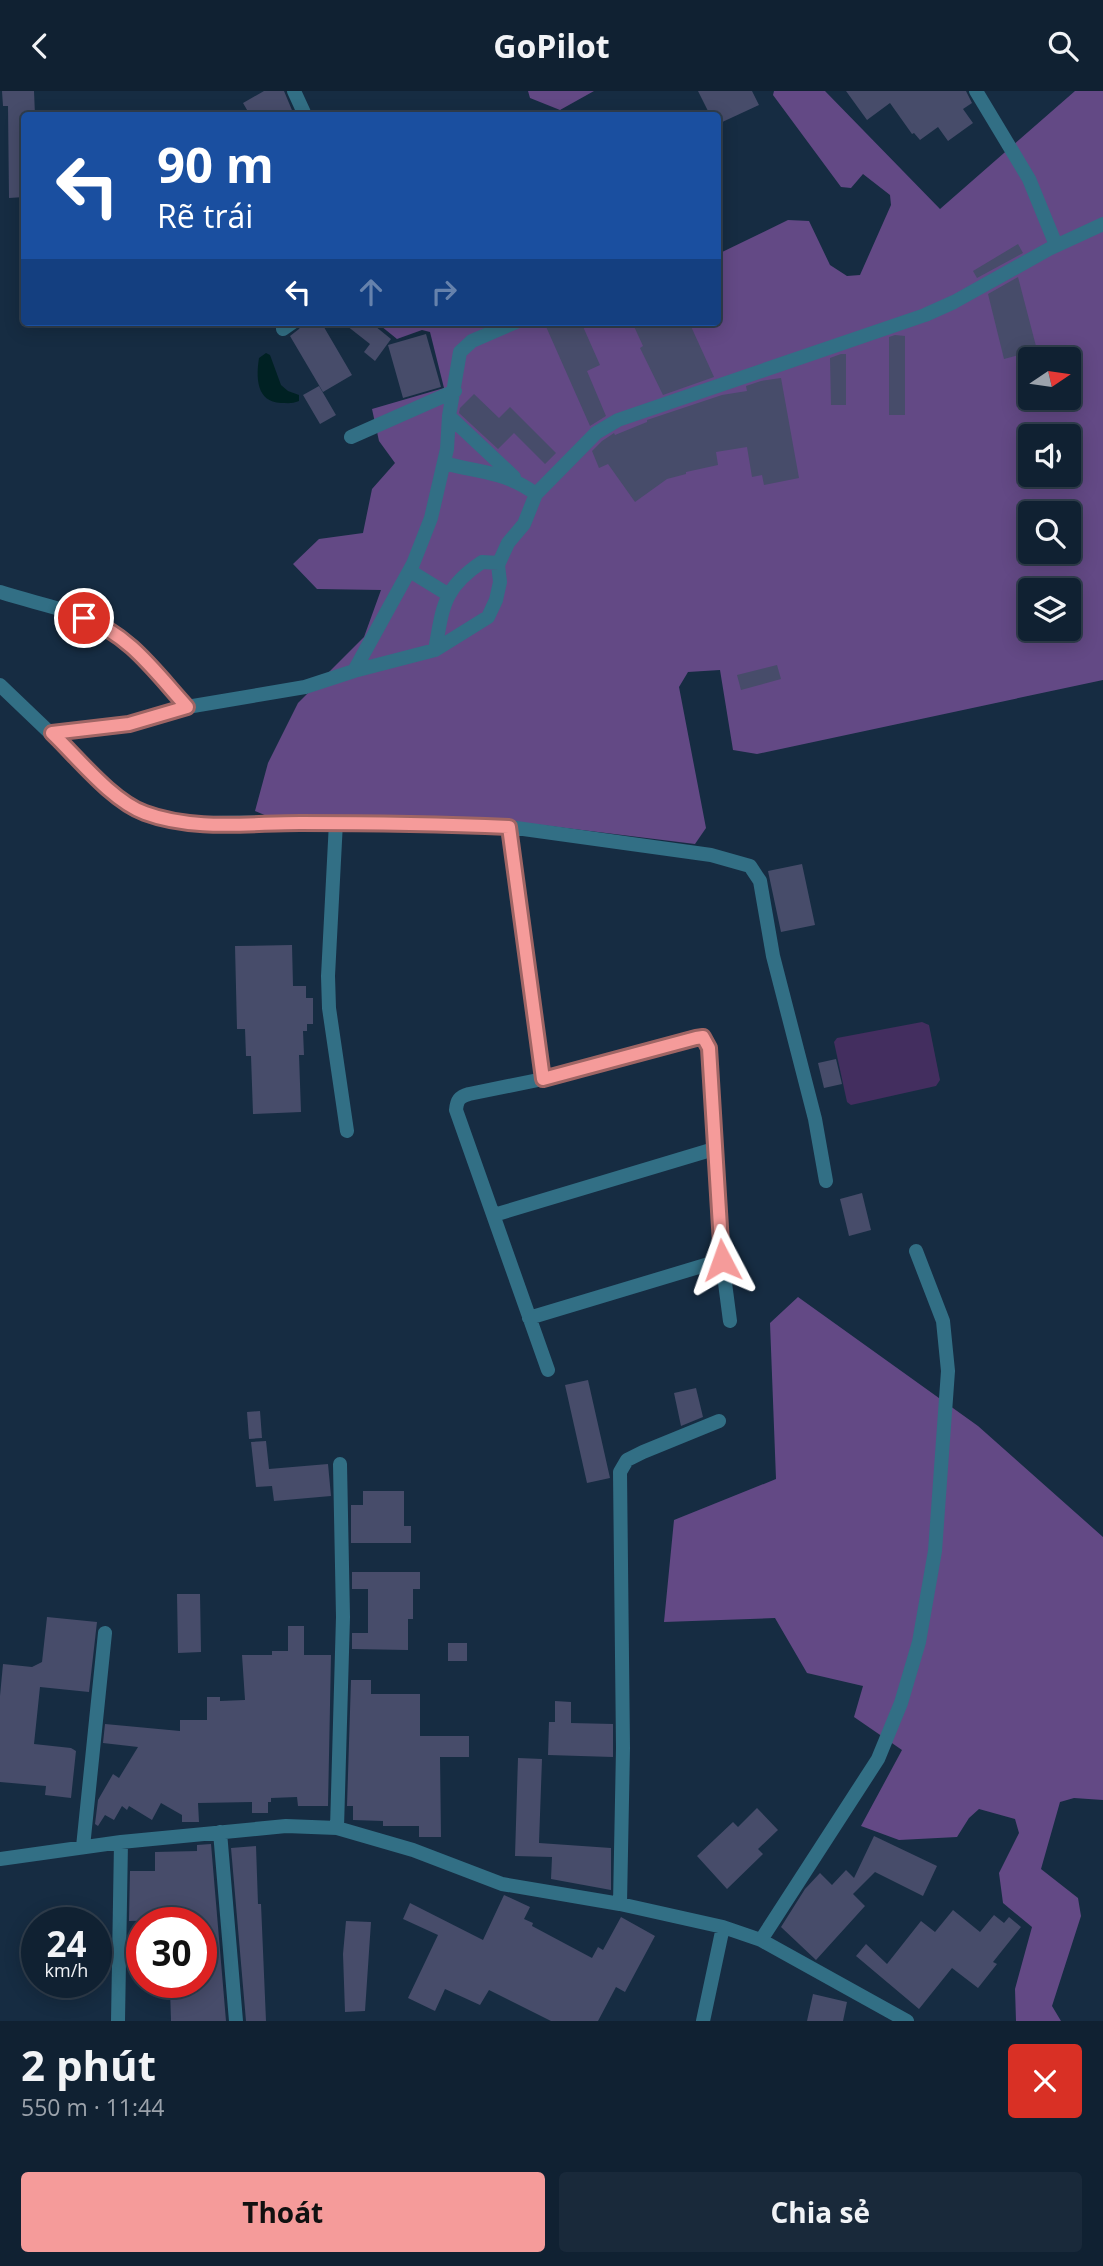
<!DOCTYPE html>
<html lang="vi">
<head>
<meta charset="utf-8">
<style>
  :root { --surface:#102132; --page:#19293a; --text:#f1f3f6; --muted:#9ca3ac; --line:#303e4d; --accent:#f59b9a }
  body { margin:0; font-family:"Open Sans",sans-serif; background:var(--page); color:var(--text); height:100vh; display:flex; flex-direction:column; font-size:26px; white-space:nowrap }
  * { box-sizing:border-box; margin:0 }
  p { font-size:23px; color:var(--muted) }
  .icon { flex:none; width:38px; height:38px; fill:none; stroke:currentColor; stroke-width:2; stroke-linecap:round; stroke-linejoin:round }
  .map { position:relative; height:1930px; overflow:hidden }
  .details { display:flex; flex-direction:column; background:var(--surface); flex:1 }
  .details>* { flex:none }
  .hud { position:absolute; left:21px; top:21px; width:700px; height:214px; border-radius:7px; box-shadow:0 4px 18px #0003,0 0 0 2px var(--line); background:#1a4fa0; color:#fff; overflow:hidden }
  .needle { width:46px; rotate:77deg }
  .tools { position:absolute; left:1018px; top:256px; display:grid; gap:14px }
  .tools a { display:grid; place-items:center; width:63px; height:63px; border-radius:7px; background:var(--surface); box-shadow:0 4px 18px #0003,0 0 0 2px var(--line); font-size:35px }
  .speed { position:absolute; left:21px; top:1816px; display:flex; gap:14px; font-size:35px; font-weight:700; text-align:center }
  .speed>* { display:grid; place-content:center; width:91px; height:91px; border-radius:50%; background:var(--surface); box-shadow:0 4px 18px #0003,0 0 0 2px var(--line); line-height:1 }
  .speed small { font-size:18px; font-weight:400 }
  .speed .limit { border:10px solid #d22; background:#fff; color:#111 }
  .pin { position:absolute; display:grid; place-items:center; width:60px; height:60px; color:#fff; margin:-30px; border:4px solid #fff; border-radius:50%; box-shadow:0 2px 7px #0007 }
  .me { position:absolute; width:77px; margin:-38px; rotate:356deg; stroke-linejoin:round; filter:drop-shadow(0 0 5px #0008) }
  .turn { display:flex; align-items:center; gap:24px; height:147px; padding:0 21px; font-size:32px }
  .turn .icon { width:91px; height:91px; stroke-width:2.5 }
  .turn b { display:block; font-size:49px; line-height:60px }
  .lanes { display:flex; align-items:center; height:66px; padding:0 21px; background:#0003; justify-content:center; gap:35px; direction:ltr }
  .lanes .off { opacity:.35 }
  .round { display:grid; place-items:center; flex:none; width:74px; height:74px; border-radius:7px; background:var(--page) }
  .overview { display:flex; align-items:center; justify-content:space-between; height:119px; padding:0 21px }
  h1 { font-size:42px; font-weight:700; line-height:52px }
  .cta { display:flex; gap:14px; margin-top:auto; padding:14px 21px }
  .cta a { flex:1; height:80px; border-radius:7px; background:var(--accent); color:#111; font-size:28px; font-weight:700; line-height:80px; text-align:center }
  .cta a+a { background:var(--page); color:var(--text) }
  header { display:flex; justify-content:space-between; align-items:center; height:91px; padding:0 21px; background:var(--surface); font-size:32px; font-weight:700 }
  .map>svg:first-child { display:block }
  .green { fill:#432e5f }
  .forest { fill:#634985; fill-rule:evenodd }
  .water { fill:#002123 }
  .building { fill:#474c6a }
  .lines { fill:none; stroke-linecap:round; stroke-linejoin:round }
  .street { stroke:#326f85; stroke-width:14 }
  .route-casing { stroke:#9f6564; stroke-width:18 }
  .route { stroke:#f59b9a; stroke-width:12 }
</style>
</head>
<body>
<header><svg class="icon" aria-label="back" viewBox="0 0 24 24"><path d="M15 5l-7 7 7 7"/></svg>GoPilot<svg class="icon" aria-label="search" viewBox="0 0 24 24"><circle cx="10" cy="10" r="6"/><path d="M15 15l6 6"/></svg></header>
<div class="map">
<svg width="1103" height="1930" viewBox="0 0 1103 1930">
  <rect width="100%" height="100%" fill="#162c42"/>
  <path class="green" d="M922,931l7,3 11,55 -4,6 -85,19 -4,-3 -13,-60 3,-4z"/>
  <path class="forest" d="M528,0h66l-34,19 -30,-12z
    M774,0h51l115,118 135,-118h28v589l-346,74 -24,-4 -13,-80 -32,2 -9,15 27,141 -11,16 -186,-23 -242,-5 -12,-5 13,-48 30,-60 66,-66 17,-47 -64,-1 -24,-25 26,-25 44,-6 9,-44 23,-26 -16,-22 -7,-32 72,-21 -14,-56 -8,-2 -25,9 -21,-17h342v-68l70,-34 21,1 21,44 17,11 13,-1 31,-70 -1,-10 -27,-21 -12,14 -10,-1 -68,-92zM1031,268h38v38h-38zM1031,345h38v38h-38zM1031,422h38v38h-38zM1031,499h38v38h-38z
    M798,1206l180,129 125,111v263l-29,-2 -14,4 -19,67 37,29 3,18 -29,90 9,15h-45l-1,-32 17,-62 -29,-24 -4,-30 20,-40 -4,-14 -36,-10 -10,9 -12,19 -58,3 -38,-14 41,-76 -48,-33 9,-31 -56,-13 -32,-55 -111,4 10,-102 102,-41 -6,-156z"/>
  <path class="water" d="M266,262l4,2 11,30 7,6 11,4v6c-7,3 -11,2 -18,2 -25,-1 -25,-26 -22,-45z"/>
  <path class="building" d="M2,0h32l1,24h-11v82l-15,1 -1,-92h-5z
    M264,0h20l10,24h-44l-7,-12z
    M698,0h54l7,14 -41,19v-9h-8z
    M846,0h120l6,12 -9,6 10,14 -25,18 -10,-14 -18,13 -6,-7 -2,1 -22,-31 -23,17z
    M1018,153l5,9 -46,25 -4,-7z
    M1018,186l19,73 -33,9 -16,-65z
    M303,231h18l31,53 -29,17 -33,-56 9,-7z
    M342,231h28l21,17 -16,22 -11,-9 6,-8z
    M544,231h37l19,43 -13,6 19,45 -16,10z
    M632,231h57l25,55 -51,18 -23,-47 3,-2z
    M426,243l15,53 -38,11 -15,-53z
    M895,244l10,1v79h-16v-78z
    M841,263h5v51h-15l-1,-47z
    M781,287l18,100 -35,7 -2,-10 -10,2 -5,-30 -31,5 2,13 -32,7v2l-19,5 -32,23 -27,-38 -9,4 -7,-17 10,-10 12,-8 1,2 32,-13v-2l75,-25 25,-4 -1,-5 15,-5z
    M319,295l17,29 -16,9 -17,-29z
    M474,303l25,24 11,-11 46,46 -11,11 -31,-31 -16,16 -39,-36 1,-5z
    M777,574l4,14 -40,11 -4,-15z
    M802,773l13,61 -34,7 -13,-61z
    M292,854l1,41h13v12h7v26h-6v7h-4l1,24h-5l2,57 -48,2 -2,-58h-5l-1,-27h-8l-2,-83z
    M836,968l6,25 -18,4 -6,-25z
    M862,1102l9,37 -22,6 -9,-37z
    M588,1289l22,98 -23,5 -22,-98z
    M696,1297l7,29 -22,9 -7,-33z
    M260,1320l2,27 -13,1 -2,-27z
    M266,1350l3,28 59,-5 3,32 -57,5 -2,-15 -16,1 -5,-45z
    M363,1400h41v35h7v17h-60v-38h12z
    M352,1481h68v17h-7v30h-5v31l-56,-1v-16h16v-44h-16z
    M177,1503h23l1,58 -23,1z
    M47,1526l50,5 -8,70 -49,-5 -6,57 37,4 5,3 -5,47 -26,-3 1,-9 -46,-4v-86l3,-32 29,3 10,-5z
    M288,1535h16v29h27l-3,151h-30l-1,-9 -26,1v4h-3v11h-16v-11l-54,1 1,19h-17v-7l-21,-12 -9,17 -23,-14 -2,4 -5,-4 -8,14 -9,-5 -7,11 -3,-2 3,-24 15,-26 6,4 19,-31 -35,-4 2,-19 75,7v-11h27v-23h13v4l25,-1 -3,-45h30v-4h16z
    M448,1552h19v18h-19z
    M351,1589h20v14h49v42h49v21h-29l1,80h-22v-11h-36v-5l-30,-1v-14h-6z
    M555,1610l16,1v21l42,1v33l-65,-2 1,-33h6z
    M518,1667l24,1 -3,84 72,5v42l-60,-11 1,-22 -37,-1z
    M757,1717l21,22 -20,19 5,5 -36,35 -30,-33 36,-34 5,5z
    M874,1745l63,30 -14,30 -48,-24 -22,22 12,12 -49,54 -35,-33 24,-38 15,-16 12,12 14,-15 8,8z
    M211,1753l15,177h-55l-1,-33h3v-5h28v-60h-28v-3l-44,1 1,-50h25v-19l42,-1v-6z
    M256,1755l2,58h3l5,117h-20l-15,-173z
    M504,1804l26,12 -6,12 9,4 -1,3 60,32 6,-11 5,3 18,-33 34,19 -30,56 -9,-5 -18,34h-47l-62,-31 -9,15 -35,-16 -10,22 -27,-13 30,-63 -35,-16 7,-16 73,37z
    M953,1819l27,22 14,-17 10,8 5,-6 12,10 -28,35 4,2 -19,24 -26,-20 -33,41 -63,-53 10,-12 21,20 34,-43 14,11z
    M346,1830l25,1 -6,89 -20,1 -2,-58z
    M813,1903l34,8 -4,19h-36z"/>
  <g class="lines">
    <path class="street" d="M294,0l11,24
      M976,0l53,88 27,66
      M283,238l10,-7
      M449,325l65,61
      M351,346l104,-46
      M444,372c35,10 61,8 92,31
      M410,480l39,24
      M0,501c34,11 70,17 102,33 35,16 60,54 85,82
      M435,559c8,-44 8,-62 47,-88l17,1
      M354,580l81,-21 53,-33 8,-17 4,-18 -2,-17 10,-22 16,-19 12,-30 60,-61 22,-13 307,-105 29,-13 95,-53 54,-25
      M0,594l114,109 29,18 24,7 25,4 144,-1 173,5 202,28 39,11 10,15 13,75 42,163 11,62
      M52,642l77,-9 58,-17 118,-20 49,-16 59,-107 18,-46 16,-69 2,-33 11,-64 12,-11 44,-19
      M336,731l-8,154 1,32 18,123
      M509,736l34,252
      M494,1124l220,-66
      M529,1227l193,-58
      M548,1279l-92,-260c1,-10 3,-13 13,-16l74,-15 160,-42 6,11 13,212 8,61
      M337,1737l6,-211 -3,-153
      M220,1741l16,189
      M83,1756l22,-214
      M0,1768l121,-17 165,-16 51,2 76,22 89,34 118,20 103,23 38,13 146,81
      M620,1813l3,-156 -3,-276 7,-12 16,-8 76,-31
      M761,1849l117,-181 23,-56 18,-61 16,-91 13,-180 -5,-50 -27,-70
      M118,1930l3,-179
      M703,1930l20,-94"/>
  </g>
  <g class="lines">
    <defs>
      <path id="route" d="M84,527c45,16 72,55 103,89l-58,17 -77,9c26,25 60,68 93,80 48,18 105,10 155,10 69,0 139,1 209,4l34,252 153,-41 7,-1 6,11 13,212"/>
    </defs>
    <use href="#route" class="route-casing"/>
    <use href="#route" class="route"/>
  </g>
</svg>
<div class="tools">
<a><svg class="needle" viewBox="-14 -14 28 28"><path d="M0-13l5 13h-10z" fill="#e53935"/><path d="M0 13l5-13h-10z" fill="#9ca3ac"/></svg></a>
<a><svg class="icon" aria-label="sound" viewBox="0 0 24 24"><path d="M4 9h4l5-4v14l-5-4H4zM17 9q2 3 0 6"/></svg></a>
<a><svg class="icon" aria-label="search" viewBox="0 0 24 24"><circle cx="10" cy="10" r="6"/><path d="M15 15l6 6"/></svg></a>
<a><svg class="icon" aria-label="layers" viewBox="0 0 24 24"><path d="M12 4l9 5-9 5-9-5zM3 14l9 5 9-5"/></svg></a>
</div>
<div class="speed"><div>24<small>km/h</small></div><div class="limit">30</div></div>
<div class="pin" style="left:84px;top:527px;background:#d93025"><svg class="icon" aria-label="arrive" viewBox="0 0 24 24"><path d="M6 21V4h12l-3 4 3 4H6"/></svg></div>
<svg class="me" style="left:722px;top:1169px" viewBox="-20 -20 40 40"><path d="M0-17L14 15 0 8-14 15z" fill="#f59b9a" stroke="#fff" stroke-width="4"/></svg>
<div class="hud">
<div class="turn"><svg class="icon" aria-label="left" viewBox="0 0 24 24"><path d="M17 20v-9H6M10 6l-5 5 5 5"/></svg><div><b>90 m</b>Rẽ trái</div></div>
<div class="lanes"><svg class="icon" aria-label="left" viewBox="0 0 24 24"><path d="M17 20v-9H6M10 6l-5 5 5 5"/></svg><svg class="icon off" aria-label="ahead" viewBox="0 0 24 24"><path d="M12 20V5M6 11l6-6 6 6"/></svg><svg class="icon off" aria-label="right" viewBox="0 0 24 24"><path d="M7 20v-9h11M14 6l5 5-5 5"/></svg></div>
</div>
</div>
<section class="details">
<div class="overview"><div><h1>2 phút</h1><p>550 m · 11:44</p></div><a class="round" style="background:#d93025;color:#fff"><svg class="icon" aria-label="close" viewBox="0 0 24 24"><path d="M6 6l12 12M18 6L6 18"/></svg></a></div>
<div class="cta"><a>Thoát</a><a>Chia sẻ</a></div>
</section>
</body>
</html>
